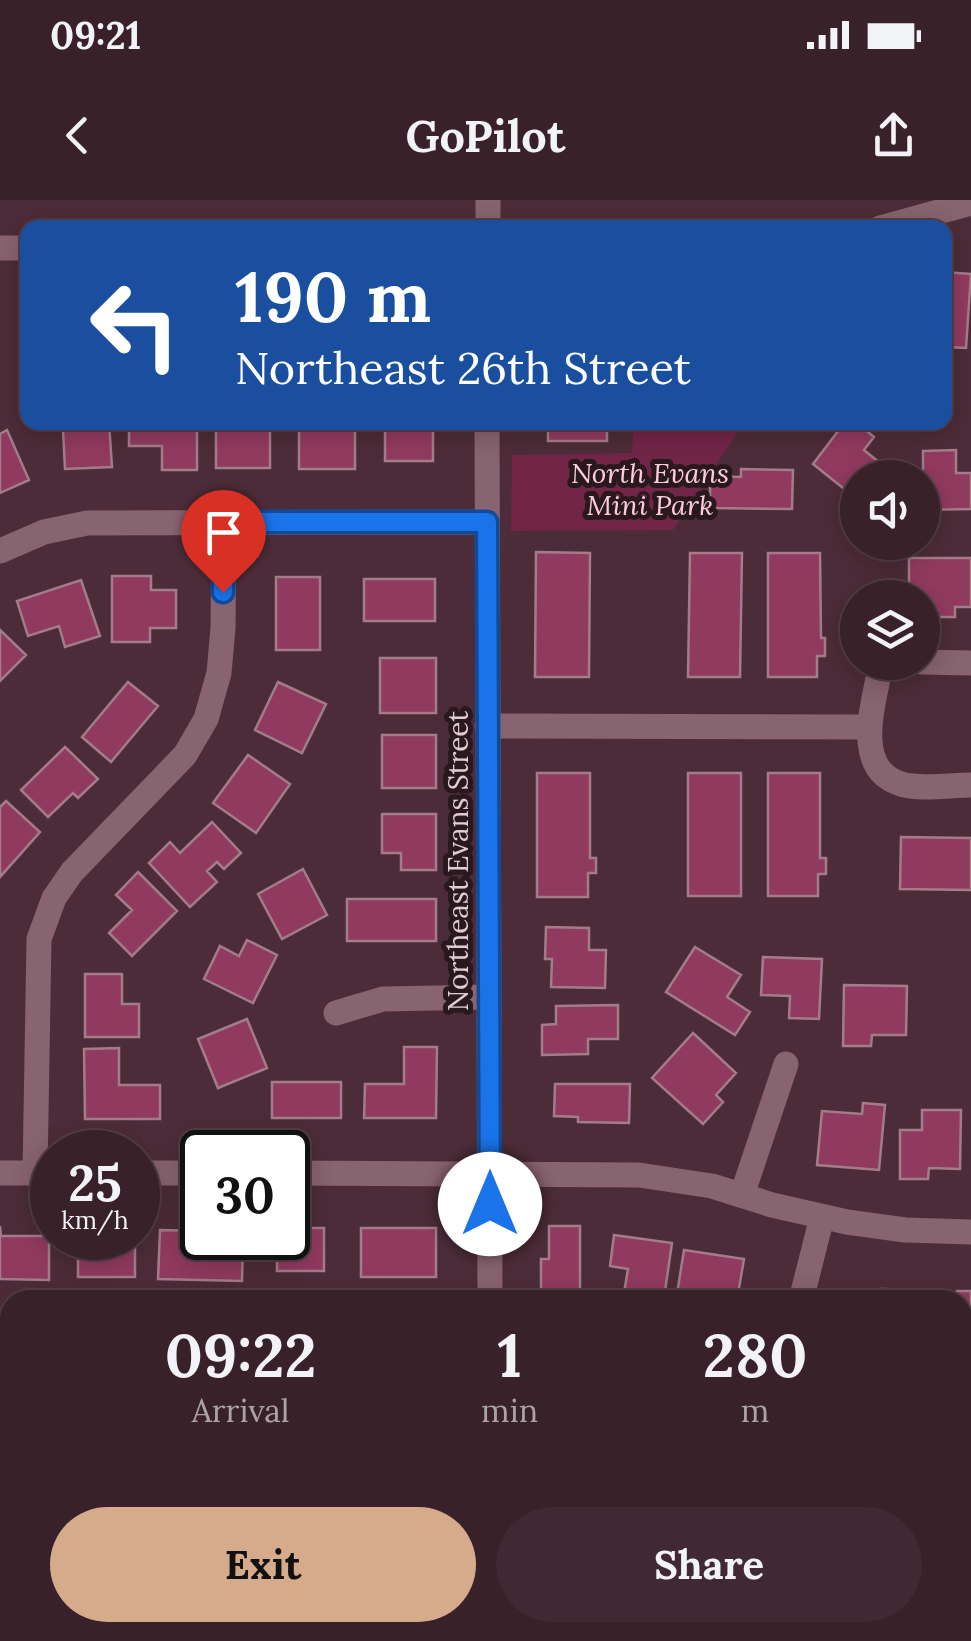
<!DOCTYPE html>
<html lang="en">
<head>
<meta charset="utf-8">
<style>
  :root { --surface:#39212a; --page:#402932; --text:#f1f3f6; --muted:#aba3a8; --line:#533e47; --accent:#d6ab8b }
  body { margin:0; font-family:Lora,serif; background:var(--page); color:var(--text); height:100vh; display:flex; flex-direction:column; font-size:38px; white-space:nowrap }
  * { box-sizing:border-box; margin:0 }
  p { font-size:32px; color:var(--muted) }
  .icon { flex:none; width:55px; height:55px; fill:none; stroke:currentColor; stroke-width:2; stroke-linecap:round; stroke-linejoin:round }
  .map { position:relative; flex:1; overflow:hidden }
  .sheet { position:absolute; left:0px; top:1090px; width:972px; height:352px; display:flex; flex-direction:column; background:var(--surface); border-radius:30px 30px 0 0; box-shadow:0 5px 25px #0003,0 0 0 2px var(--line) }
  .sheet>* { flex:none }
  .banner { position:absolute; left:20px; top:20px; width:932px; height:210px; border-radius:20px; box-shadow:0 5px 25px #0003,0 0 0 2px var(--line); background:#1a4fa0; color:#fff; overflow:hidden }
  .tools { position:absolute; left:840px; top:260px; display:grid; gap:20px }
  .tools a { display:grid; place-items:center; width:100px; height:100px; border-radius:50%; background:var(--surface); box-shadow:0 5px 25px #0003,0 0 0 2px var(--line); font-size:50px }
  .speed { position:absolute; left:30px; top:930px; display:flex; gap:20px; font-size:50px; font-weight:700; text-align:center }
  .speed>* { display:grid; place-content:center; width:130px; height:130px; border-radius:50%; background:var(--surface); box-shadow:0 5px 25px #0003,0 0 0 2px var(--line); line-height:1 }
  .speed small { font-size:25px; font-weight:400 }
  .speed .limit { border:5px solid #111; border-radius:15px; background:#fff; color:#111 }
  .pin { position:absolute; display:grid; place-items:center; width:85px; height:85px; color:#fff; margin:-102px -42px; border-radius:50% 50% 50% 0; rotate:-45deg; box-shadow:0 0 10px #0007 }
  .pin .icon { rotate:45deg }
  .me { position:absolute; width:110px; margin:-55px; rotate:0deg; stroke-linejoin:round; filter:drop-shadow(0 0 8px #0008) }
  .turn { display:flex; align-items:center; gap:35px; height:210px; padding:0 50px; font-size:45px }
  .turn .icon { width:130px; height:130px; stroke-width:2.5 }
  .turn b { display:block; font-size:70px; line-height:85px }
  .eta { display:flex; justify-content:space-evenly; align-items:center; height:170px; text-align:center }
  .eta b { font-size:60px; font-weight:700; line-height:70px }
  .action { display:flex; gap:20px; margin-top:auto; padding:20px 50px }
  .action a { flex:1; height:115px; border-radius:60px; background:var(--accent); color:#111; font-size:40px; font-weight:700; line-height:115px; text-align:center }
  .action a+a { background:var(--page); color:var(--text) }
  .status { display:flex; justify-content:space-between; align-items:center; height:70px; padding:0 50px; background:var(--surface); direction:ltr }
  .status svg { height:28px; fill:currentColor }
  header { display:flex; justify-content:space-between; align-items:center; height:130px; padding:0 50px; background:var(--surface); font-size:45px; font-weight:700 }
  .map>svg:first-child { display:block }
  .green { fill:#712547 }
  .building { fill:#913a5f; stroke:#a37c89; stroke-width:2.5 }
  .lines { fill:none; stroke-linecap:round; stroke-linejoin:round }
  .minor { stroke:#886370; stroke-width:25 }
  .route-casing { stroke:#114b97; stroke-width:25 }
  .route { stroke:#1a73e8; stroke-width:18 }
  .labels { text-anchor:middle; stroke-width:10; stroke-linejoin:round; paint-order:stroke }
  .park-label { font-size:28px; font-style:italic; fill:#fecbdc; stroke:#29191f }
  .street-label { font-size:28px; fill:#e2ccd3; stroke:#29191f }
</style>
</head>
<body>
<div class="status"><b>09:21</b><svg viewBox="0 0 49 12"><path d="M0 12V9h3v3zM5 12V6h3v6zM10 12V3h3v9zM15 12V0h3v12zM26 1h20v11H26zM47 4h2v5h-2z"/></svg></div>
<header><svg class="icon" aria-label="back" viewBox="0 0 24 24"><path d="M15 5l-7 7 7 7"/></svg>GoPilot<svg class="icon" aria-label="share" viewBox="0 0 24 24"><path d="M12 15V3M7 8l5-5 5 5M5 13v7h14v-7"/></svg></header>
<div class="map">
<svg width="971" height="1441" viewBox="0 0 971 1441">
  <rect width="100%" height="100%" fill="#4c2c38"/>
  <path class="green" d="M633,223h99l5,10 -64,97 -162,1 1,-76 120,-2z"/>
  <path class="building" d="M945,72l26,2 -5,74 -21,-1z
    M73,222h36l3,45 -47,2 -2,-39h11z
    M129,222h68v48h-35v-24h-33z
    M299,222h56v47h-56z
    M385,222h48v39h-48z
    M548,222h59v19h-59z
    M845,222h11l18,15 -10,13 16,13 -12,15h-10v13l-5,5 -40,-32z
    M216,224h54v44h-54z
    M7,230l22,50 -29,13v-59z
    M956,250v23h15v36l-49,1v-32h-17v-4h18v-23z
    M741,269l52,1 -1,39 -82,-1v-32l31,1z
    M536,352l54,1 -1,124h-54z
    M690,353h52l-2,124h-52z
    M768,353h52l1,85h4v18h-8v21h-49z
    M909,358h62v49h-16v10h-18v-7h-15v-12h-13z
    M112,376h39v14h25v38h-26v14h-38z
    M276,377h44v73h-44z
    M364,379h71v42h-71z
    M81,380l19,56 -35,11 -6,-21 -31,10 -11,-35z
    M0,430l26,25 -26,26z
    M380,458h56v55h-56z
    M128,482l30,24 -47,56 -29,-25z
    M278,482l48,22 -24,49 -47,-23z
    M382,535h54v53h-54z
    M65,547l33,32 -20,19 -5,-5 -25,24 -27,-27z
    M248,555l42,29 -34,49 -43,-30z
    M537,573h53v85h6v15h-8v24h-51z
    M688,573h53v123h-53z
    M768,573h52v85h6v16h-8v22h-50z
    M6,601l34,31 -40,45v-70z
    M382,614h54v56h-35v-17h-19z
    M212,622l29,31 -17,16 -7,-7 -10,9 10,11 -27,25 -41,-44 21,-21 10,11z
    M901,637l70,1v52l-71,-1z
    M303,669l24,46 -45,24 -24,-45z
    M138,672l39,39 -45,45 -23,-23 23,-23 -16,-15z
    M347,699h89v42h-89z
    M546,727l43,1v22h17l-1,38 -54,-1 1,-28h-7z
    M247,740l30,15 -24,48 -49,-24 16,-33 19,10z
    M695,747l46,28 -14,22 23,15 -15,23 -69,-43z
    M763,757l59,2 -3,60 -30,-1 1,-22 -29,-1z
    M85,774h37v30h17v33h-54z
    M844,785l63,1 -1,49h-34l-1,11h-28z
    M618,805v34h-30v15l-46,1v-30l14,-1v-18z
    M247,819l20,49 -49,20 -20,-49z
    M693,833l43,40 -20,22 7,7 -20,22 -51,-46z
    M404,847h33l-1,71h-72l1,-34h39z
    M119,848v37h41v34h-75l-1,-70z
    M272,882h69v36h-69z
    M555,884h75l-1,39 -51,-1v-5l-24,-1z
    M863,903l22,2 -6,65 -62,-5 5,-54 40,3z
    M922,910h39l-1,59 -31,-1 -1,11h-28v-49h22z
    M0,1026l1,10h48v44l-49,-1z
    M549,1026h31v74h-39v-41h8z
    M288,1028h36v43h-47v-33h11z
    M361,1028h75v49h-75z
    M160,1030l42,1v7h41l-1,43 -84,-2z
    M614,1035l58,8 -8,55 -40,-5 4,-24 -18,-3z
    M78,1038h57v39h-57z
    M684,1050l60,9 -7,41h-61z
    M881,1089l49,1v10h-73v-4h24z
    M957,1091h14v43h-9v-34h-5z
    M0,1141h3v28h-3z
    M9,1180l1,1v77l-10,-4v-54z
    M962,1192l9,1v26h-9z
    M0,1286h10v58h-3l1,-25h-8z
    M963,1333l8,12v44l-9,6z
    M962,1429h9v12h-15v-9h6z
    M118,1432h53l-2,9h-29z
    M197,1432h32l38,8 -72,1z"/>
  <g class="lines">
    <path class="minor" d="M488,0v28
      M880,28l91,-25
      M0,48h28
      M487,222l3,878
      M0,351l44,-19 43,-9 400,-1
      M899,462l-20,12c-7,35 -25,95 22,110 19,6 49,1 70,1
      M922,462l49,1
      M487,526l381,1
      M336,813l47,-14 105,-2
      M0,973h52
      M35,973l4,-234 15,-41 18,-26 113,-117 21,-36 13,-46 4,-45 1,-106
      M138,973h64
      M288,973l351,2 73,11 60,19 75,17 58,8 66,2
      M742,995l44,-131
      M801,1100l21,-83
      M509,1432l49,9
      M484,1441l2,-9"/>
  </g>
  <g class="lines">
    <defs>
      <path id="route" d="M223,392l1,-70h263l3,682"/>
    </defs>
    <use href="#route" class="route-casing"/>
    <use href="#route" class="route"/>
  </g>
  <g class="labels">
    <g class="park-label">
      <text x="650" y="283">North Evans<tspan x="650" dy="32">Mini Park</tspan></text>
    </g>
    <g class="street-label">
      <text transform="translate(458 661) rotate(-90)" y="10">Northeast Evans Street</text>
    </g>
  </g>
</svg>
<div class="tools">
<a><svg class="icon" aria-label="sound" viewBox="0 0 24 24"><path d="M4 9h4l5-4v14l-5-4H4zM17 9q2 3 0 6"/></svg></a>
<a><svg class="icon" aria-label="layers" viewBox="0 0 24 24"><path d="M12 4l9 5-9 5-9-5zM3 14l9 5 9-5"/></svg></a>
</div>
<div class="speed"><div>25<small>km/h</small></div><div class="limit">30</div></div>
<div class="pin" style="left:223px;top:392px;background:#d93025"><svg class="icon" aria-label="arrive" viewBox="0 0 24 24"><path d="M6 21V4h12l-3 4 3 4H6"/></svg></div>
<svg class="me" style="left:490px;top:1004px" viewBox="-20 -20 40 40"><circle r="19" fill="#fff"/><path d="M0-13L10 11 0 6-10 11z" fill="#1a73e8"/></svg>
<div class="banner">
<div class="turn"><svg class="icon" aria-label="left" viewBox="0 0 24 24"><path d="M17 20v-9H6M10 6l-5 5 5 5"/></svg><div><b>190 m</b>Northeast 26th Street</div></div>
</div>
<section class="sheet">
<div class="eta">
<div><b>09:22</b><p>Arrival</p></div>
<div><b>1</b><p>min</p></div>
<div><b>280</b><p>m</p></div>
</div>
<div class="action"><a>Exit</a><a>Share</a></div>
</section>
</div>
</body>
</html>
